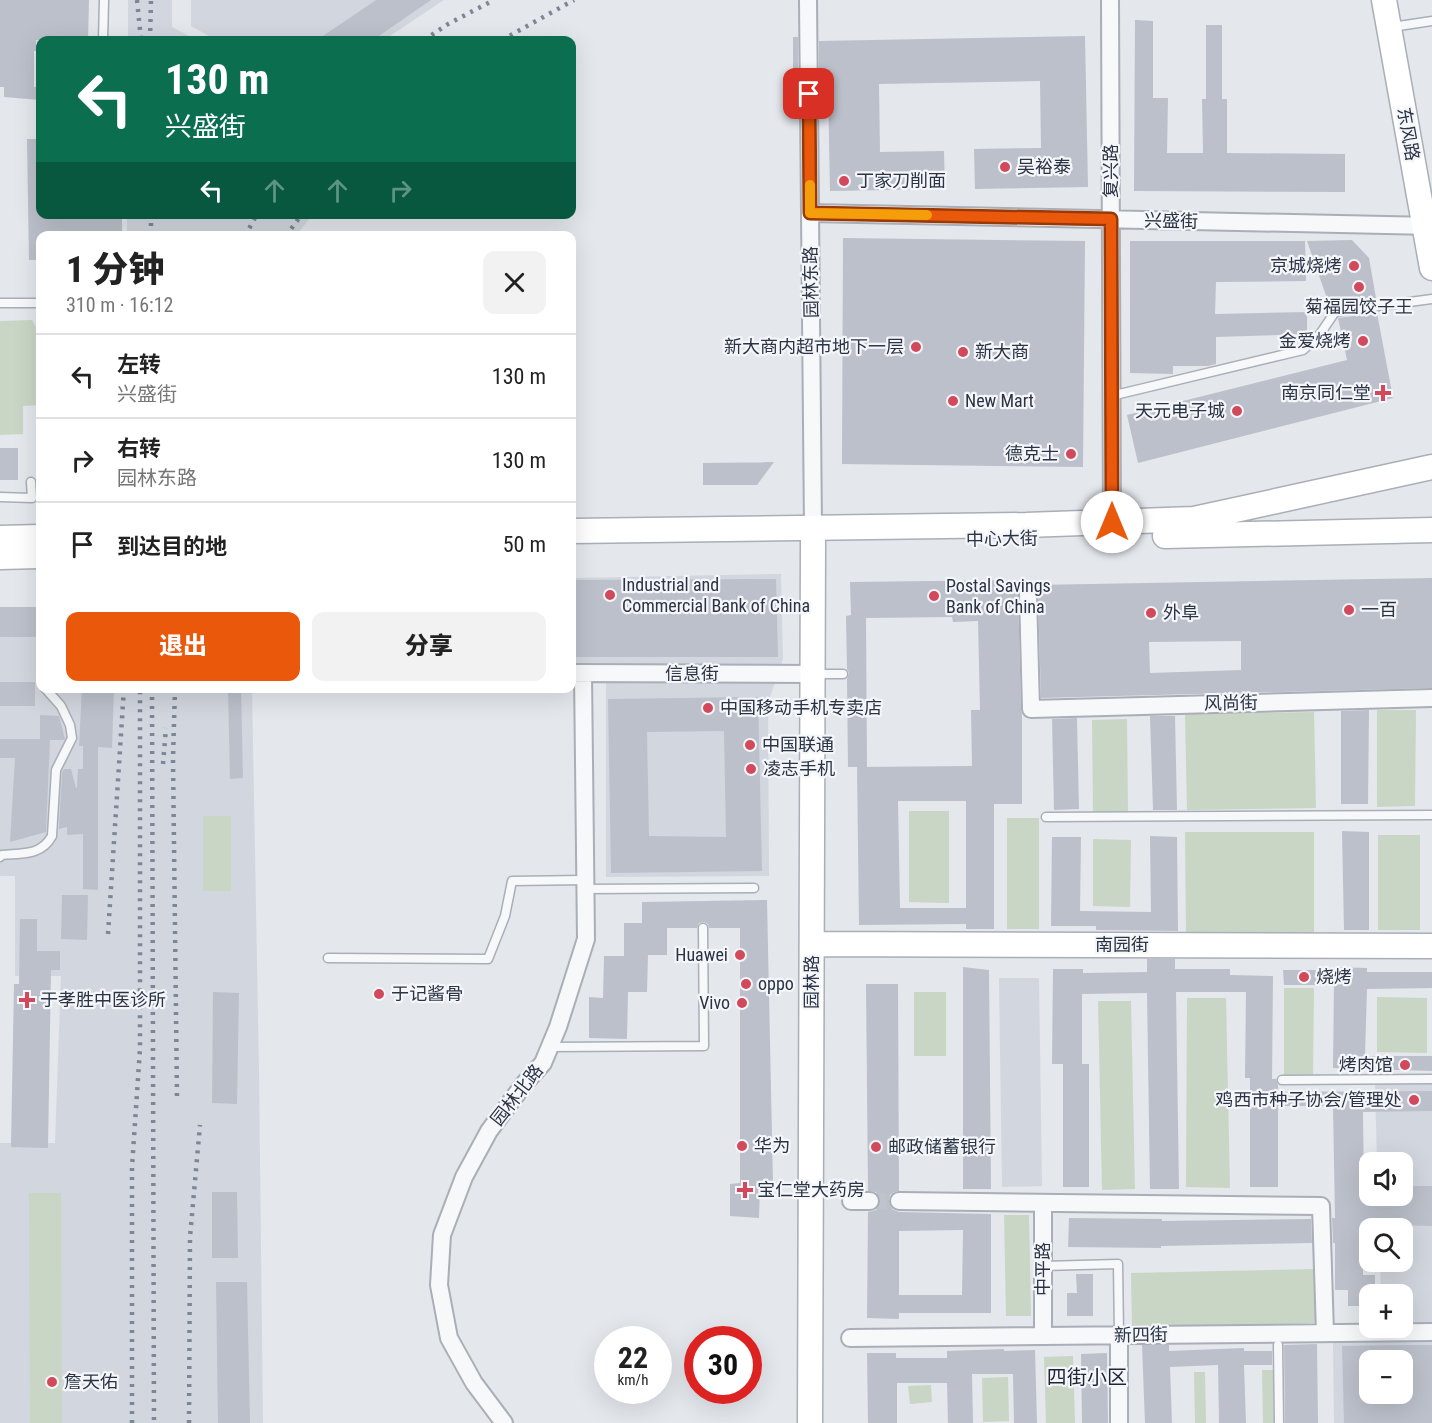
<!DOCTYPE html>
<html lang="zh">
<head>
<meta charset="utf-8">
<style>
  :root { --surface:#fff; --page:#f2f2f2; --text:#222; --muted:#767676; --line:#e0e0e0; --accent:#ea580c }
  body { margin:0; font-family:"Roboto Condensed","Noto Sans SC",sans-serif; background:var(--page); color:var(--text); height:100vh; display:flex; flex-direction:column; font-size:22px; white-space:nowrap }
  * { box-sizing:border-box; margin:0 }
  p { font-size:20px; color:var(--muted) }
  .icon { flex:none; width:33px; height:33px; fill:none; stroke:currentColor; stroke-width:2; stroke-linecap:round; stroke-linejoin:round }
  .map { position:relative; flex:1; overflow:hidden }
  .details { position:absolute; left:36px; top:231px; width:540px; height:462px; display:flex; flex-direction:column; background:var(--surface); border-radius:12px; box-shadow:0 6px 24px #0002 }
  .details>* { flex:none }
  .guide { position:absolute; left:36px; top:36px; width:540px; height:183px; border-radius:12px; box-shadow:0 6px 24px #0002; background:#0b6e4f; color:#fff; overflow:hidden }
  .controls { position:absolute; left:1359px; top:1152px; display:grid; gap:12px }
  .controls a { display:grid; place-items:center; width:54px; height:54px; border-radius:12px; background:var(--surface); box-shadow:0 6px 24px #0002; font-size:30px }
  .speed { position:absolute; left:594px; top:1326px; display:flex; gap:12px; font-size:30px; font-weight:700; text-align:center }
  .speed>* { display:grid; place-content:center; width:78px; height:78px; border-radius:50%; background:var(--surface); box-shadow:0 6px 24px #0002; line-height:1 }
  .speed small { font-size:15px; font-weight:400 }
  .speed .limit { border:9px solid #d22; background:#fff; color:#111 }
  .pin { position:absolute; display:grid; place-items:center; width:51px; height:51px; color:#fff; margin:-26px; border-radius:12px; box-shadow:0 3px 9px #0006 }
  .me { position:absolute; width:66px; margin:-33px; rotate:0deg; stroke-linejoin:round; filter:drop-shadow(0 0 4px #0008) }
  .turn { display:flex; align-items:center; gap:21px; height:126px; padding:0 30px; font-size:27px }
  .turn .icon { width:78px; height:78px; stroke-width:2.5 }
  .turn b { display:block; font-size:42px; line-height:51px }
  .lanes { display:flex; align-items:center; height:57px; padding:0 30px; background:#0003; justify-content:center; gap:30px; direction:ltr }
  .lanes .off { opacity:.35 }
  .round { display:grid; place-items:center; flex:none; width:63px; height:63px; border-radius:12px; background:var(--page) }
  .head { display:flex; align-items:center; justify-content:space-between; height:102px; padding:0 30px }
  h1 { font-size:36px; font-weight:800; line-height:45px }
  .button { display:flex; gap:12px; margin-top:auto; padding:12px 30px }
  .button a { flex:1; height:69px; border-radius:12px; background:var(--accent); color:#fff; font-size:24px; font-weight:800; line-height:69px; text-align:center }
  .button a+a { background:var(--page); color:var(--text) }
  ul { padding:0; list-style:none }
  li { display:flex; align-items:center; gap:18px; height:84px; padding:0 30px; border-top:2px solid var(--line) }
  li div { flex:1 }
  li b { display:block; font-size:22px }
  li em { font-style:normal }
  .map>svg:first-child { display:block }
  .built { fill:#d2d6de; fill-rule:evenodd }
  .green { fill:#c9d6c5 }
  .building { fill:#bbc0ca; fill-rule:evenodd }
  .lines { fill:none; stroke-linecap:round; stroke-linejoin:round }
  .street-tunnel { stroke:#bfc3cb; stroke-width:16; stroke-dasharray:16 8; stroke-linecap:butt }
  .lane-casing { stroke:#a9aeb7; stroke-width:11 }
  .street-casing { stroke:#a9aeb7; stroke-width:20 }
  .secondary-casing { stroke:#a9aeb7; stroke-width:27 }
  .lane { stroke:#f7f8fa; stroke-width:8 }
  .street { stroke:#f7f8fa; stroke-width:16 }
  .secondary { stroke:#fff; stroke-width:24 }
  .rail { stroke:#7d8696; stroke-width:4.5; stroke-dasharray:3 6; stroke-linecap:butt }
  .route-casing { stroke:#983908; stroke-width:15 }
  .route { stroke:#ea580c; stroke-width:10 }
  .slow { stroke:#f59e0b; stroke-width:10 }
  .poi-dot { fill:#d1495b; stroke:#f4f6f9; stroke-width:2 }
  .labels { text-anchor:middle; stroke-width:4.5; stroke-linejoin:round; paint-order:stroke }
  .street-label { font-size:18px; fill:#2b3445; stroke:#f4f6f9 }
  .poi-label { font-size:18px; fill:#2b3445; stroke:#f4f6f9; text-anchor:start }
  .neighbourhood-label { font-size:20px; fill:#1d2536; stroke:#f4f6f9 }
</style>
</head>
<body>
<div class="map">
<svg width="1432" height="1423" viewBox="0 0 1432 1423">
  <rect width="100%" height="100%" fill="#e4e7ec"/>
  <path class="built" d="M128,0h44v27l25,13h-69z
    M191,0h253l-60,40h-168l-25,-14z
    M127,215v-1l185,1 -16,21 -169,-1z
    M781,574l2,85 -15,44 1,173 -163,1v-210l-34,-1v-88z
    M0,607h40v81l212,1 7,382 4,352h-263v-280h55l6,-167h-46v-100h-15z
    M999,978h40l3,208 -40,1z
    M1375,1084h57v339h-98l-1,-82 49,1v-14h20v-34h-21l-1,-32h22v-34h-23l-1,-32h24v-34h-25zM1370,1360h32v34h-32z"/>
  <path class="green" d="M32,320l6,11 2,74 -17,1v28l-23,1v-114z
    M1377,710h39l-1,96 -38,1z
    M1314,712l2,96 -129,2 -2,-96z
    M1127,719l1,94 -35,-1 -1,-92z
    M909,811h40v92l-40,-1z
    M203,816h28v75h-28z
    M1007,818h32v111h-32z
    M1185,832h129v101l-128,1z
    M1378,835h42v95h-42z
    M1093,839l38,1 -1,67 -37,-1z
    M1284,988h30l-1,88h-29z
    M914,992h32v64h-32z
    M1377,997l50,1v55l-50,-1z
    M1187,998h39l4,190 -44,-1z
    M1098,1001h33l4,188 -33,1z
    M29,1193h32l1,230h-32z
    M1004,1215h25l2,101h-25z
    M1314,1269l1,54 -183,4 -1,-54z
    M1073,1356l2,67h-29l-2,-66z
    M1262,1370h11l1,53h-11z
    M1194,1372h11l1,51h-11z
    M1008,1377l1,44 -26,1 -1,-44z
    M931,1385l1,17 -22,2 -2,-18z"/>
  <path class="building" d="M0,0h89l-1,40h-52v11h-2v36h6v13l-36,-3v-10h16h-20z
    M376,0h55l-58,40h-56z
    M1135,20l18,1v77h15l-1,55h36l-1,-54h4v-74h16v74h5v54l118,1v38l-211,-1z
    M1085,36l3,151 -113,2 -1,-40 67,-1 -1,-67 -161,3 1,68 64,-1 1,38 -115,2 -2,-102h-9v-48z
    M793,37h5v52h-5z
    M27,139h13v75h82v22h-82v24h-11z
    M843,238l242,3 -2,226 -241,-3z
    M1352,240l17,18 7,40 -2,1 1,1 -39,5 -1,-2 -6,1 -22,-63z
    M1130,241h175l1,40 -90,1 -1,32 92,-2v22l-91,3v27l-8,2h-35v8l-43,-1z
    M1377,313l16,85 -255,65 -11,-48 220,-55 -9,-42z
    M0,448h18v32h-18z
    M774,462l-17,23h-54v-22z
    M1432,578v110l-391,10 -3,-105 -3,-8zM1241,641v29l-91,3 -1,-31z
    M776,579l2,78h-206v-77z
    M1020,580l1,5 -3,8 3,116 1,6v89h-28v125h-28v-5l-107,1 -2,-158 115,-1 -1,-56h9l-2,-89 -25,1 -1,-5 -86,1 1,149h-19l-1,-88 2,-6 -2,-4 -1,-53 5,-1 -1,-33zM898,801h68v107h-66z
    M0,607h40v30h-40z
    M0,682h35v24h-35z
    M82,688h32l-2,60 -14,-1v143l-15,-1v-55l-16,1v-8l-8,2 3,-57 2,-3h7l5,19h1l1,-19h5v-23h-4z
    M228,688h13l2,90 -13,1z
    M758,697l4,174 -151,2 -3,-174zM724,731l2,106 -77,-1 -2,-104z
    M1369,710l-1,94h-27v-93z
    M40,715l19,1 6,23 -1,1h-14l-4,92 -36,10 5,-84h-15v-19h40z
    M1150,716h25l2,94h-24z
    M1077,718l2,91 -25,1 -2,-91z
    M1342,831l27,1v98h-25z
    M1150,836l27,1 1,94 -82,-1v-4h-45l1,-89h29l-1,74 71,1z
    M62,895h26l-1,45 -26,-1z
    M767,900l6,284h-13l-1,34 -29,-2v-32l10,-1v-255h-31l-1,-4 -4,-2 -5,1 -2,5h-30v27h-19l-1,37h-19l-1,47 -38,-1v-41l14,1 1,-42h20v-33h18v-21z
    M20,919h17v32h23v19h-9l-3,178 -37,-1 3,-163h5z
    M1147,959h28v10h55v6l43,1 -1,103h4l2,6v7l154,-1v20l-69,1 1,84h38v-10h30v40l-69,-2v51h12v19h-5v12h-22v-16h-13v-47h-2l-1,-25h3l-2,-112h-55v81h-28v-109h-5l1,-86h-70l3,197h-29l-3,-196 -65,1v70h7v123h-26v-123h-11l1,-95h30v4l64,-1z
    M963,967l26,3 2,219h-28z
    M1335,967l32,1v4h65v16l-65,1 -2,67h67v15l-99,-3 1,-83h-50l-1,-15h52z
    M866,984h32l1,207 -5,1 -4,3 -1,5 1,6 3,4 6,2 92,2v99h-92v6l-32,-1 1,-106 8,-2 3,-4 1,-6 -1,-4 -3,-4 -8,-1zM963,1230l-1,65h-63v-64z
    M213,992l26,1 -2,111 -25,-1z
    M212,1192h25l1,66h-26z
    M1069,1218l93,1v2l149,-2 1,24 -151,3v2l-93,-1z
    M1076,1274h17v42h-26v-23h10z
    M216,1282h31l3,141h-32z
    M1317,1344l1,79h-33l-1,-78z
    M1142,1345h27v6l75,-3v3h28v14h-28l2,58h-27l-1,-58 -48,2 2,56h-27z
    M1412,1345h20v78h-88l-2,-77zM1370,1360h32v34h-32z
    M1004,1349v2l31,-1 2,73h-23l-1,-49h-41l1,49h-25l-1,-40h-50v40h-29l-1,-70h29v5h51v-7z
    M1107,1353l1,70h-26l-1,-69z"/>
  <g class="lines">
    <path class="street-tunnel" d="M870,1201h29"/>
    <defs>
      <path id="lane" d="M1392,27l40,-6
        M103,40l1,-40
        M0,303h40
        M1111,396l192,-46 17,-16 15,-22 97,-13
        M0,497l32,1 -1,-16
        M813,674h30
        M1046,817l386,-2
        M0,857l2,-2c20,-2 39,1 50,-19l4,-66 16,-32 -2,-13 -9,-19 -16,-18
        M585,889l169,-1
        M328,958l160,1 17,-43 7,-35 73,-1
        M550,1047l154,-1 -1,-118
        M1282,1080l150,-1
        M1043,1266l75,-2 1,71
        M1278,1345l1,78"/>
      <path id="street" d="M808,0l5,528
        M1110,0l2,522
        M810,213l622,13
        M1028,593l3,116 401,-11
        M574,673l239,1
        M851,1201h19
        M899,1201l422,5 4,127
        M1043,1203v133
        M1119,1335v88
        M850,1338l582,-6
        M504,1423l-30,-40 -25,-45 -10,-53 3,-50 22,-58 25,-46 35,-47 19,-21 15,-36 28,-88 -3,-266"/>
      <path id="secondary" d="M1384,0l48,268
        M572,531l454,-6 168,-6 238,-52
        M1165,536l267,-6
        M0,538l40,-1
        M0,557l40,-1
        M812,944l620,2
        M810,1423l3,-881"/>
    </defs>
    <use href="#lane" class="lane-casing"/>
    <use href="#street" class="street-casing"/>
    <use href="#secondary" class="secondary-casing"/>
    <use href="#lane" class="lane"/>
    <use href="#street" class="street"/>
    <use href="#secondary" class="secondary"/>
    <path class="rail" d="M137,0l4,40
      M150,40l1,-40
      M424,40l24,-16 46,-24
      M502,40l72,-40
      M151,214v22
      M245,236l12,-22
      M286,236l16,-22
      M152,688l2,735
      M175,688l-2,71 4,337
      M163,764l3,-36
      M108,934l16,-246
      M132,1423v-256l8,-118v-361
      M189,1423l1,-186 10,-112"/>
  </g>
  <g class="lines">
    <defs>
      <path id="route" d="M809,94l1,119 301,6 1,303"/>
    </defs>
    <use href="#route" class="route-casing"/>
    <use href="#route" class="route"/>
    <path class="slow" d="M810,185v28l117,2"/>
  </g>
  <g class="poi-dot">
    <circle cx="1005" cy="167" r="6"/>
    <circle cx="844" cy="181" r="6"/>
    <circle cx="1354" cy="266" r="6"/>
    <circle cx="1359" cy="287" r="6"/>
    <circle cx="1363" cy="341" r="6"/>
    <circle cx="916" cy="347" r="6"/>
    <circle cx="963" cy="352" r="6"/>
    <path d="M1380 384h6v6h6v6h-6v6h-6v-6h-6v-6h6z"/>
    <circle cx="953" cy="401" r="6"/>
    <circle cx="1237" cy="411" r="6"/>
    <circle cx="1071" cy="454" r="6"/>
    <circle cx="610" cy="595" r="6"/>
    <circle cx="934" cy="596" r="6"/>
    <circle cx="1349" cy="610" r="6"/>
    <circle cx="1151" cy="613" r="6"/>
    <circle cx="708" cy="708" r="6"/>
    <circle cx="750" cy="745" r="6"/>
    <circle cx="751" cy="769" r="6"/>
    <circle cx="740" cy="955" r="6"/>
    <circle cx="1304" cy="977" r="6"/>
    <circle cx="746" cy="984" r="6"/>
    <circle cx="379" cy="994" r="6"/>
    <path d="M24 991h6v6h6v6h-6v6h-6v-6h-6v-6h6z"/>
    <circle cx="742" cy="1003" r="6"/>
    <circle cx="1405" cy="1065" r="6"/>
    <circle cx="1414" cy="1100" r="6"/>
    <circle cx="742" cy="1146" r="6"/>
    <circle cx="876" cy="1147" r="6"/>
    <path d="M742 1181h6v6h6v6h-6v6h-6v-6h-6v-6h6z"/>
    <circle cx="52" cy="1382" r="6"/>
  </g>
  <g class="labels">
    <g class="street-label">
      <text transform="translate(1408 134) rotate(80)" y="6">东风路</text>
      <text transform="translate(1111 171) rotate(-90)" y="6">复兴路</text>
      <text transform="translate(1171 221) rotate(1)" y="6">兴盛街</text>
      <text transform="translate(811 282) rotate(-91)" y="6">园林东路</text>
      <text transform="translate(1002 539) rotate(-1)" y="6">中心大街</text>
      <text x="692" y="680">信息街</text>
      <text transform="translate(1231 703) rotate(-1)" y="6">风尚街</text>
      <text x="1122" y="951">南园街</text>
      <text transform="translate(812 982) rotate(-90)" y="6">园林路</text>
      <text transform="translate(517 1095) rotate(-52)" y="6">园林北路</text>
      <text transform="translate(1043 1269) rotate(-90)" y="6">中平路</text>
      <text transform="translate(1141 1335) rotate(-1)" y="6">新四街</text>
    </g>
    <g class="poi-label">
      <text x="1017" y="173">吴裕泰</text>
      <text x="856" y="187">丁家刀削面</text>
      <text x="1342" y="272" text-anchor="end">京城烧烤</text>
      <text x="1359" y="313" text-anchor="middle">菊福园饺子王</text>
      <text x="1351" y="347" text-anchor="end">金爱烧烤</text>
      <text x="904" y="353" text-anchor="end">新大商内超市地下一层</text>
      <text x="975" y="358">新大商</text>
      <text x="1371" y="399" text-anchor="end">南京同仁堂</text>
      <text x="965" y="407">New Mart</text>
      <text x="1225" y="417" text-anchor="end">天元电子城</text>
      <text x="1059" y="460" text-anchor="end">德克士</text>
      <text x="622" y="591">Industrial and<tspan x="622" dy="21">Commercial Bank of China</tspan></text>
      <text x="946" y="592">Postal Savings<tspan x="946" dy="21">Bank of China</tspan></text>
      <text x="1361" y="616">一百</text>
      <text x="1163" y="619">外阜</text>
      <text x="720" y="714">中国移动手机专卖店</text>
      <text x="762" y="751">中国联通</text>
      <text x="763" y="775">凌志手机</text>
      <text x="728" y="961" text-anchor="end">Huawei</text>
      <text x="1316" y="983">烧烤</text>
      <text x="758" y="990">oppo</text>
      <text x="391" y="1000">于记酱骨</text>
      <text x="40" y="1006">于孝胜中医诊所</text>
      <text x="730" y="1009" text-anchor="end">Vivo</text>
      <text x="1393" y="1071" text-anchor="end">烤肉馆</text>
      <text x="1402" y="1106" text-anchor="end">鸡西市种子协会/管理处</text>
      <text x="754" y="1152">华为</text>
      <text x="888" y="1153">邮政储蓄银行</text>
      <text x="757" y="1196">宝仁堂大药房</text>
      <text x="64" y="1388">詹天佑</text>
    </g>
    <g class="neighbourhood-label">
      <text x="1087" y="1384">四街小区</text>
    </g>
  </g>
</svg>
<div class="controls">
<a><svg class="icon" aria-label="sound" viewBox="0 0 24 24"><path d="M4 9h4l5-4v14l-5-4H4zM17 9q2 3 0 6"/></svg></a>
<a><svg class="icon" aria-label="search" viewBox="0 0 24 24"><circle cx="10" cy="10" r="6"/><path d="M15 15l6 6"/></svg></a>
<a>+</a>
<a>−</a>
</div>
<div class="speed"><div>22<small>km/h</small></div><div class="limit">30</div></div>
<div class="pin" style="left:809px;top:94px;background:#d93025"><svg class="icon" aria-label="arrive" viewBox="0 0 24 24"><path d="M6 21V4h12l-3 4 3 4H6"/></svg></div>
<svg class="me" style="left:1112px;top:522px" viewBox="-20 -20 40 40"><circle r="19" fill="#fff"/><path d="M0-13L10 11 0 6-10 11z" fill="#ea580c"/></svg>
<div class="guide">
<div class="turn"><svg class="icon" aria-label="left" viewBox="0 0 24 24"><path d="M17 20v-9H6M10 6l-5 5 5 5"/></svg><div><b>130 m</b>兴盛街</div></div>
<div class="lanes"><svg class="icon" aria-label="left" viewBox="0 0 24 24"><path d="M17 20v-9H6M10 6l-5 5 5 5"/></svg><svg class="icon off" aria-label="ahead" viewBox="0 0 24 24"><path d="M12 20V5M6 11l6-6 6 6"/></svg><svg class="icon off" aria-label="ahead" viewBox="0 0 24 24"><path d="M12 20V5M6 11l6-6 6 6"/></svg><svg class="icon off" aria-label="right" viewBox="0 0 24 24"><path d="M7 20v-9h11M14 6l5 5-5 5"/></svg></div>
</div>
<section class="details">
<div class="head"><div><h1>1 分钟</h1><p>310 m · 16:12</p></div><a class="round"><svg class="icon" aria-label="close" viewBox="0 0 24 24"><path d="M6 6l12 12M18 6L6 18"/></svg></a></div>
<ul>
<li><svg class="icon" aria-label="left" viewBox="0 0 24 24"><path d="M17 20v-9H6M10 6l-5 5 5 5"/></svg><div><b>左转</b><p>兴盛街</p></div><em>130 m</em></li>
<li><svg class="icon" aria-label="right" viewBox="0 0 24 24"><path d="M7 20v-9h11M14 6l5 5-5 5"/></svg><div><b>右转</b><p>园林东路</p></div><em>130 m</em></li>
<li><svg class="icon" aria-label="arrive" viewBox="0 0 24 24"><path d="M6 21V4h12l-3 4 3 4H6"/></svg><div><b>到达目的地</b></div><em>50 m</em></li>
</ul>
<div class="button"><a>退出</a><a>分享</a></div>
</section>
</div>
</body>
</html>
